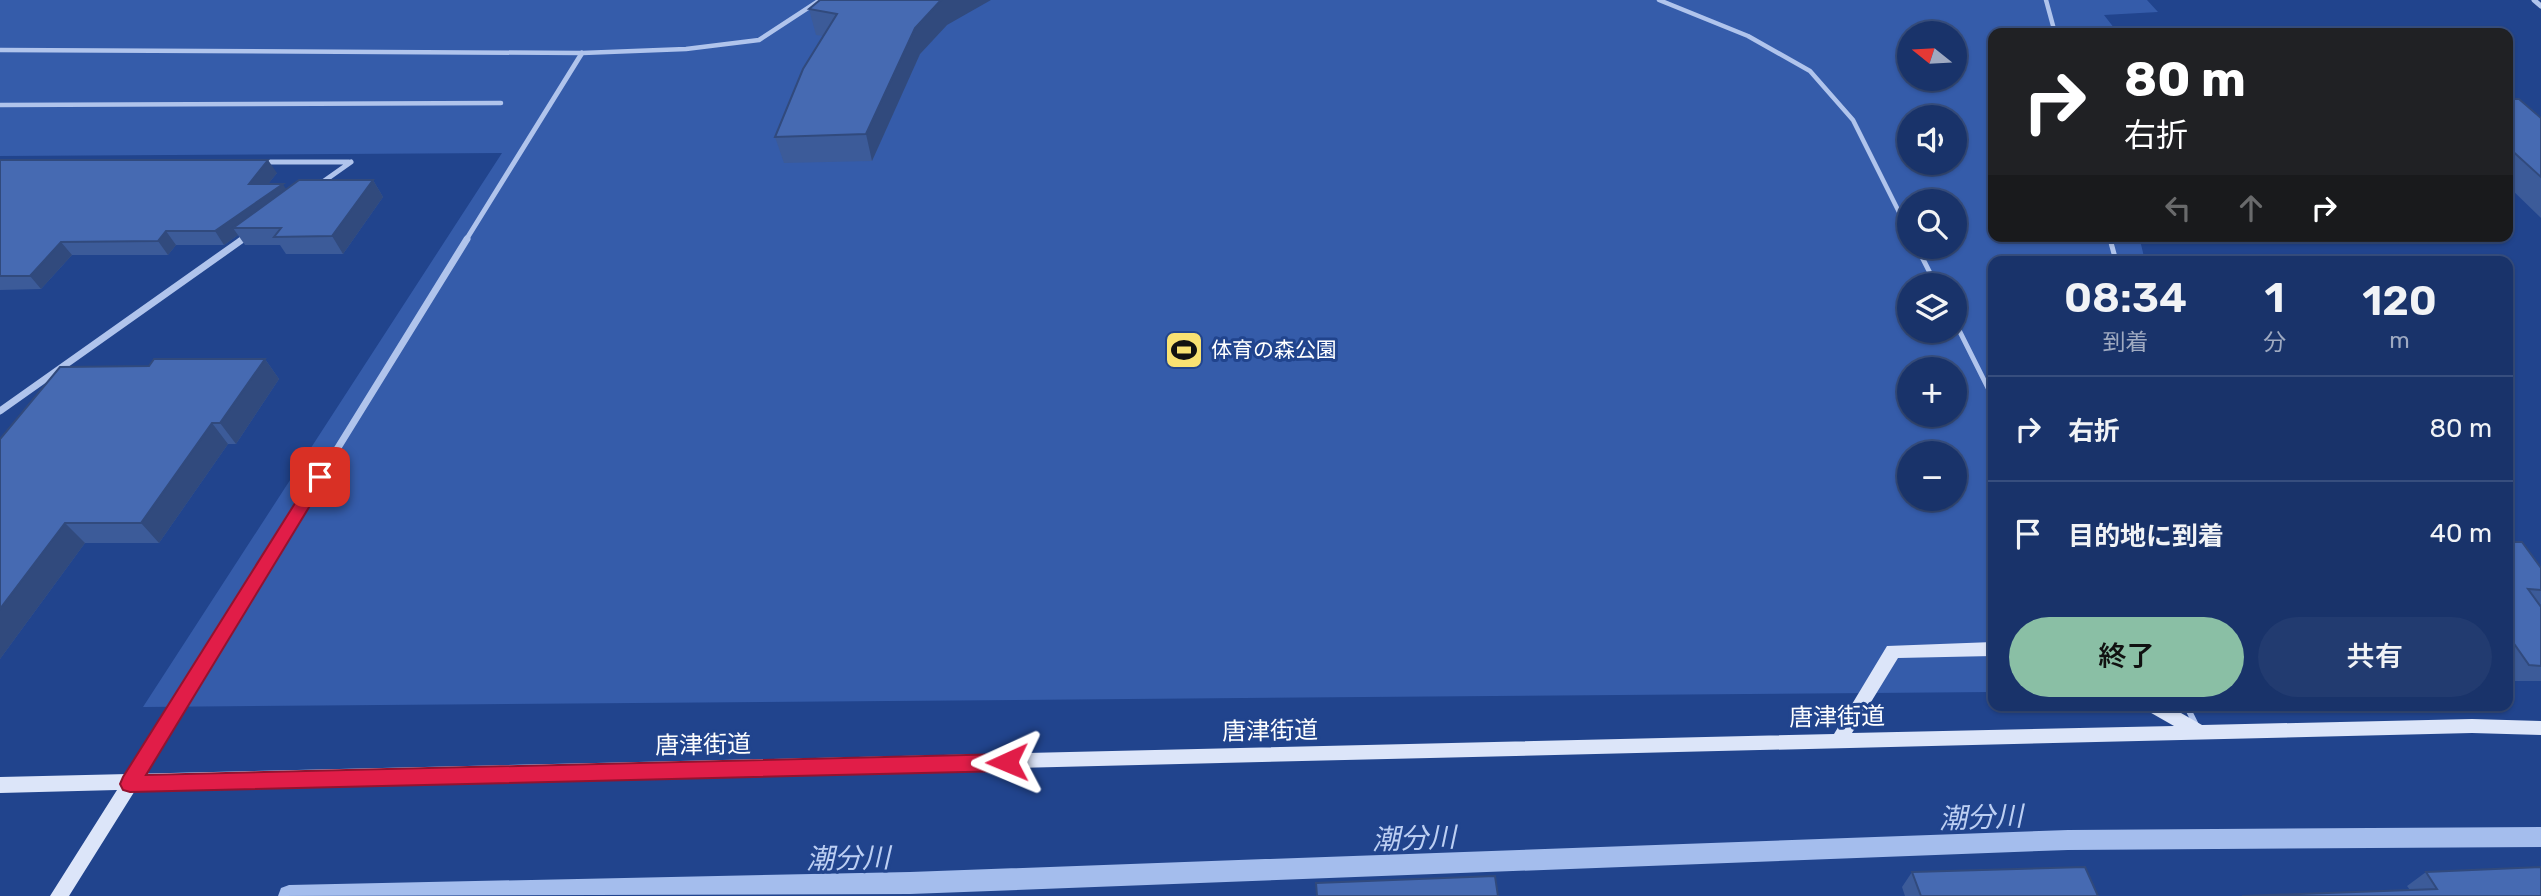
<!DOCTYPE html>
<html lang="ja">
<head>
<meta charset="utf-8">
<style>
  :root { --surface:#19336a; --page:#223b70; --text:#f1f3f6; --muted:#9faac1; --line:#374e7e; --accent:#8abfa5 }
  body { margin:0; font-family:Rubik,"Noto Sans JP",sans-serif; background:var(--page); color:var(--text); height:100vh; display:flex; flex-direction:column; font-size:26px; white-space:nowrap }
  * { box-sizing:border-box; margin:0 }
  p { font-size:23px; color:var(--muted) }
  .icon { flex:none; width:38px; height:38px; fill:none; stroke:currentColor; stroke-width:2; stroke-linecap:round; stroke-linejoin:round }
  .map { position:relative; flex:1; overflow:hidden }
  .details { position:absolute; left:1988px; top:256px; width:525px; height:455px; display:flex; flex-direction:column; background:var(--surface); border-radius:14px; box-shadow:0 2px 5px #0004,0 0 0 2px var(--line) }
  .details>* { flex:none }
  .hud { position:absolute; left:1988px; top:28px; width:525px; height:214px; border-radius:14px; box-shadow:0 2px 5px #0004,0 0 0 2px var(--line); background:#202124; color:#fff; overflow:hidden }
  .needle { width:46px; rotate:288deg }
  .buttons { position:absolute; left:1897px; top:21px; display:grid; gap:14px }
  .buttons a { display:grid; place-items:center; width:70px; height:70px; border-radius:50%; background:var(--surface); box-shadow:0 2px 5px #0004,0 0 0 2px var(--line); font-size:35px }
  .pin { position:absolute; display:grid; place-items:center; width:60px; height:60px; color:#fff; margin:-30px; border-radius:14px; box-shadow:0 4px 10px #0006 }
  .me { position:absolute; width:77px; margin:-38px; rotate:269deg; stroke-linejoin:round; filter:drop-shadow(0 0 5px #0008) }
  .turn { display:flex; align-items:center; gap:24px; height:147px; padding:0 21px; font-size:32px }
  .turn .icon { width:91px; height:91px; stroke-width:2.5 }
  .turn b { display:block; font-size:49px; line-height:60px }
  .lanes { display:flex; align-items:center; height:66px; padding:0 21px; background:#0003; justify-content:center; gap:35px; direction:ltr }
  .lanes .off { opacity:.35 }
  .eta { display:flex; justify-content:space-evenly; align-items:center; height:119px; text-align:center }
  .eta b { font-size:42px; font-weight:600; line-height:49px }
  .cta { display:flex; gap:14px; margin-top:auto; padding:14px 21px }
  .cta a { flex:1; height:80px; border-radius:42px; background:var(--accent); color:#111; font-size:28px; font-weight:600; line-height:80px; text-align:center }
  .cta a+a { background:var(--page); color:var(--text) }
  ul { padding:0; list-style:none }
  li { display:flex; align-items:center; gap:21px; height:105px; padding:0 21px; border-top:2px solid var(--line) }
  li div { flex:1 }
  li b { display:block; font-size:26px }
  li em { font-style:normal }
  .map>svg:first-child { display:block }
  .green { fill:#355caa; fill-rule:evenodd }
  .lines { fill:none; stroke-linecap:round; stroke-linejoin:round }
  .stream { fill:#a4bded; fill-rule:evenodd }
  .lane-far2 { stroke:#b0c4ec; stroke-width:4.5 }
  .lane-far1 { stroke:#b0c4ec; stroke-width:5 }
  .lane { stroke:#b0c4ec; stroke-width:6 }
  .street-far2 { stroke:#b0c4ec; stroke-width:5 }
  .street-far1 { stroke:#b0c4ec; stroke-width:7 }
  .street { stroke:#b0c4ec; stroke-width:8 }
  .secondary { fill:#dce5f9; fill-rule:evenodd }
  .wall { fill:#3c5b99 }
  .shaded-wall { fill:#314a7d }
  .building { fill:#466ab2; stroke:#314a7d; stroke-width:2 }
  .route { fill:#e11d48; stroke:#92132f; stroke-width:2 }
  .labels { text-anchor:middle; stroke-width:6; stroke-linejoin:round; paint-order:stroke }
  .poi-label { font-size:21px; fill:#fff; stroke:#21448d; text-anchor:start }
  .near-street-label { font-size:24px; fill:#fff; stroke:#21448d }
  .near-water-label { font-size:28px; font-style:italic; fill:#bccff3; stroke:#21448d }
</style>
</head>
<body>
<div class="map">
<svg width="2541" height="896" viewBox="0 0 2541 896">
  <rect width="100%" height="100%" fill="#21448d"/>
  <path class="green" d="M0,0h2147l11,12 -54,3 14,18h-125v203h146l6,25h-152v431l-1850,15 359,-554 -502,3zM1909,33h46v46h-46zM1909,117h46v46h-46zM1909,201h46v46h-46zM1909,285h46v46h-46zM1909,369h46v46h-46zM1909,453h46v46h-46z"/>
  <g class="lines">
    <path class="stream" d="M2541,827v20l-473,3 -1158,44 -632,2 3,-8 8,-3 621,-13 1158,-42z"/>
    <path class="lane-far2" d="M1659,0l89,36 62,35 43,49 56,112
      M2046,0l9,33
      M0,50l582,3 104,-4 73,-9 61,-40
      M0,105l501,-2
      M2109,236l1,4"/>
    <path class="lane-far1" d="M2110,239l6,22
      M1917,247l19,38
      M1955,322l38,76"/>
    <path class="lane" d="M2186,705l11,22"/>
    <path class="street-far2" d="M2534,0l7,6
      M263,162h86
      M317,186l34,-24
      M240,240l8,-5
      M466,240l116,-187"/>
    <path class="street-far1" d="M0,411l243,-172
      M284,535l183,-296"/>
    <path class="street" d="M132,780l153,-247"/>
    <path class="secondary" d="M1993,642v14l-95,2 -46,75 322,-7 -28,-16 -2,-5h23l35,20 270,-6 69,2v14l-69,-2 -2336,56 -67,107h-19l67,-106 -117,3v-16l1834,-43 53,-88z"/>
  </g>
  <path class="wall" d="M809,9l138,16 -27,29 -48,107 -88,2 -9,-26 48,-101 -7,-1z
    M2508,99l33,19v100l-33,-32z
    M0,160l277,13 -9,11 18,5 87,-9 10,17 -40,57h-57l-6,-9h-35l-7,-10 -14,10h-48l-8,10h-96l-31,34 -41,1z
    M265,359l14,20 -43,65h-8l-69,99h-74l-85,116v-220z
    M2508,540l33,28v36l-1,1 1,2v74h-30l-3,-5z
    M1912,872l186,24h-193l-3,-9z
    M2426,872l115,24 -131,-6 -3,-4z"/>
  <path class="shaded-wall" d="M941,0h50l-44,25 -27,29 -48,107 -6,-27 49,-106z
    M268,160l9,13 -20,25 -8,-14z
    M373,180l10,17 -40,57 -11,-18z
    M283,184l8,14 -58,30 5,7 -14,10 -9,-14z
    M166,231l10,14 -8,10 -10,-14z
    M61,242l11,13 -31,34 -11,-13z
    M265,359l14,20 -43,65 -16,-21z
    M212,423l16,21 -69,99 -18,-20z
    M65,523l20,20 -85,116v-50z"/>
  <path class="building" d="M820,0h121l-26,28 -49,106 -91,3 28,-68 34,-55 -28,-5z
    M2508,99h11l22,19v59l-33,-30z
    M0,160h268l-19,24h34l-68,47h-49l-8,10 -97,1 -31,34h-30z
    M299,180h74l-41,56 -58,1 7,-9h-48z
    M154,359h111l-45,64h-8l-71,100h-76l-65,86v-170l60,-72 89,-1z
    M2508,540l2,2h12l19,26v22l-13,-1 13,18v59l-12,-1 -21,-30z
    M2085,867l13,29h-177l-9,-24z
    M2541,867v29h-299l195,-7 -11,-17z
    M1495,876l3,20h-181l-1,-13z"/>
  <path class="route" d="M320,471l5,2 3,4 -3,4 -179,294 861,-21 7,2 2,6 -2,6 -7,3 -877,21 -7,-2 -3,-6 3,-7 191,-304z"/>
  <defs>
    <symbol id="stadium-square" viewBox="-11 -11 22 22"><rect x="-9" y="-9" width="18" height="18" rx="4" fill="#f8e172" stroke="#21448d"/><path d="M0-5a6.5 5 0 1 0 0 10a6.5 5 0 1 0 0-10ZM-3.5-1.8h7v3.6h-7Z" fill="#111"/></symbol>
  </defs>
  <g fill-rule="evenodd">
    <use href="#stadium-square" x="1162" y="328" width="44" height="44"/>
  </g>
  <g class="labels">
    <g class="poi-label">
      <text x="1211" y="357">体育の森公園</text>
    </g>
    <g class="near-street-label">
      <text transform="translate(1837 717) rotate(-1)" y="8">唐津街道</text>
      <text transform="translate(1270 731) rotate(-1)" y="8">唐津街道</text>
      <text transform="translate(703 745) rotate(-1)" y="8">唐津街道</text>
    </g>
    <g class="near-water-label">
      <text transform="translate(1981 817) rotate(-2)" y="10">潮分川</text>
      <text transform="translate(1414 838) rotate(-2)" y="10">潮分川</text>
      <text transform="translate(848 858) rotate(-1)" y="10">潮分川</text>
    </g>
  </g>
</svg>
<div class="buttons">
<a><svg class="needle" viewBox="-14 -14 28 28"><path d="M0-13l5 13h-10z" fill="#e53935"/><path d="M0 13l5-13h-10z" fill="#9faac1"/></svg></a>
<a><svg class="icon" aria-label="sound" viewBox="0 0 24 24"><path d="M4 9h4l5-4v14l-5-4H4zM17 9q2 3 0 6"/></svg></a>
<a><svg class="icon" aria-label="search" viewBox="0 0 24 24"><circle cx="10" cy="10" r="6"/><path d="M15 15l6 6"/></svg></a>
<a><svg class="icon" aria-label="layers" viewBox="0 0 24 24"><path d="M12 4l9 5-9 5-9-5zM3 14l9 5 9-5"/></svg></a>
<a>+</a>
<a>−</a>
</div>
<div class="pin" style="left:320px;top:477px;background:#d93025"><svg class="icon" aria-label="arrive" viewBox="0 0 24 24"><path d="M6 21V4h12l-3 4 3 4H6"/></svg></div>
<svg class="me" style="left:1007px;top:762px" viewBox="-20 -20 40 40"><path d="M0-17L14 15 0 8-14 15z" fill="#e11d48" stroke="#fff" stroke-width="4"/></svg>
<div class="hud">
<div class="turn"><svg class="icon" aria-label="right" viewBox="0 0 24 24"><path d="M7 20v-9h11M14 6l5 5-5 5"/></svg><div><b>80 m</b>右折</div></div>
<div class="lanes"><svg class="icon off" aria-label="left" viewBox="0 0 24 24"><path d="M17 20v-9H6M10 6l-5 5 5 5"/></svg><svg class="icon off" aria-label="ahead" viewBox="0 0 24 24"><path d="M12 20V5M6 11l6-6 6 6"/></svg><svg class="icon" aria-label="right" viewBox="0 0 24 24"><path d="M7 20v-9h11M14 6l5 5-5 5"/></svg></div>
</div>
<section class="details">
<div class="eta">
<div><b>08:34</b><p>到着</p></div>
<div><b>1</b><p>分</p></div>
<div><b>120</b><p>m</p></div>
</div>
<ul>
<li><svg class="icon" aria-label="right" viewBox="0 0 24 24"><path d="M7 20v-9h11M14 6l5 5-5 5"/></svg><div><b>右折</b></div><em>80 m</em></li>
<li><svg class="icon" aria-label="arrive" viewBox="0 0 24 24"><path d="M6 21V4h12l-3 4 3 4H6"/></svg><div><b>目的地に到着</b></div><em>40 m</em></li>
</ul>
<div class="cta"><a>終了</a><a>共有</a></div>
</section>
</div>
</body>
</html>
